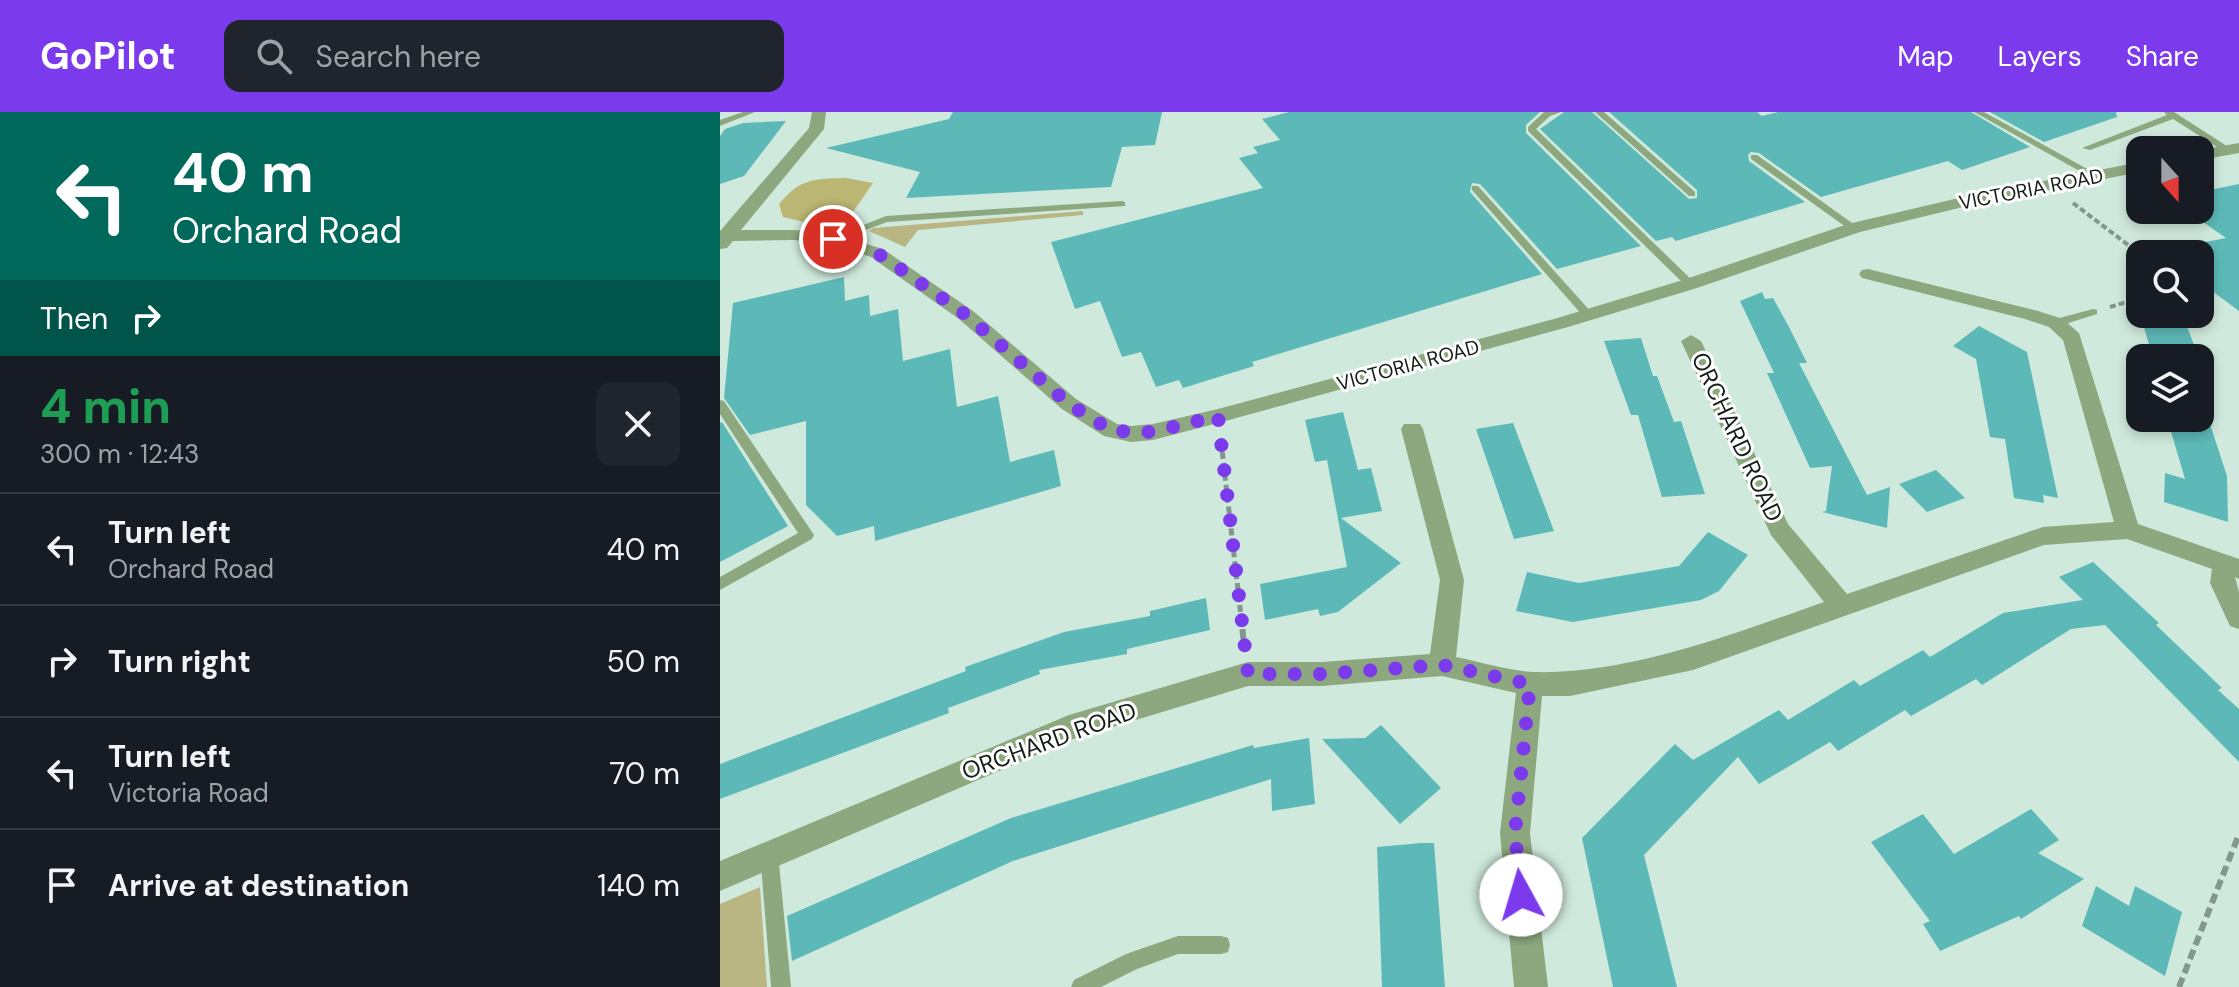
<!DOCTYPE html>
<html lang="en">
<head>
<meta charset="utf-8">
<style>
  :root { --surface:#171b24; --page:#20242c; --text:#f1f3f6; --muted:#9ea1a6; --line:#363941; --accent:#7c3aed }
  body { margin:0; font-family:"DM Sans",sans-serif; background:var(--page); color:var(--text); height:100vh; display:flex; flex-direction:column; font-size:30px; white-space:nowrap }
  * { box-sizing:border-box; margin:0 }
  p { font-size:26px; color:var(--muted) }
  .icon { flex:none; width:44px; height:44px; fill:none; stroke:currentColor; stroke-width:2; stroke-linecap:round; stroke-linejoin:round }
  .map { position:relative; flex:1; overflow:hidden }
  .sheet { display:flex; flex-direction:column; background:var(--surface); width:720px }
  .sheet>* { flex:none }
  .banner { background:#00695c; color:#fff; overflow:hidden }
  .needle { width:52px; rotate:159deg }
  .tools { position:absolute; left:1406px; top:24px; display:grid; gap:16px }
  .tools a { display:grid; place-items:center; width:88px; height:88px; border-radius:16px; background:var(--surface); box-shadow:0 4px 12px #0003; font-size:40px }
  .pin { position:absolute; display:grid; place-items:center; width:68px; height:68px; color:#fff; margin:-34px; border:4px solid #fff; border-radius:50%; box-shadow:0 2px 8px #0007 }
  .me { position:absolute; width:88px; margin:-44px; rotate:354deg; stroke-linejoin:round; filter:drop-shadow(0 0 6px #0008) }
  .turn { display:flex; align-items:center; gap:28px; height:168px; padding:0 40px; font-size:36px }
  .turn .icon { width:104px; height:104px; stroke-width:2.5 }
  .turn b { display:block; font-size:56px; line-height:68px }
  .then { display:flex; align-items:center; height:76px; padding:0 40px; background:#0003; gap:16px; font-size:30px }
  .round { display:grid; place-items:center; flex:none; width:84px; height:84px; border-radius:16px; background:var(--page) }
  .summary { display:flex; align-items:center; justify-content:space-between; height:136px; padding:0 40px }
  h1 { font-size:48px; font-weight:800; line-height:60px; color:#1e9e55 }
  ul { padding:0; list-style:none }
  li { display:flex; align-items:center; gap:24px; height:112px; padding:0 40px; border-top:2px solid var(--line) }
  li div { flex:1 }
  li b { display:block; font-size:30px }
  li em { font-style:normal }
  header { display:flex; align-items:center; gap:48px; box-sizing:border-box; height:112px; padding:0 40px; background:var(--accent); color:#fff }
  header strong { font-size:38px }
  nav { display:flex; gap:44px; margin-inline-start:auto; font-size:28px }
  .search { width:560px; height:72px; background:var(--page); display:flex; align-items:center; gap:20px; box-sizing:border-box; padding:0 28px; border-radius:16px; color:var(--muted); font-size:30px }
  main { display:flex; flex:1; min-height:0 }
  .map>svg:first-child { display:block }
  .green { fill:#b9b684 }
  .forest { fill:#bbb673 }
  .building { fill:#5db9b8 }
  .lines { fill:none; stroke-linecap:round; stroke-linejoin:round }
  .path-far2 { stroke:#84978d; stroke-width:4; stroke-dasharray:6 3; stroke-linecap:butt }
  .path-far1 { stroke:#84978d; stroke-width:5; stroke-dasharray:7 4; stroke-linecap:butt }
  .path { stroke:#84978d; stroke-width:6; stroke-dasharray:10 5; stroke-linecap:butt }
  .service { fill:#8da87e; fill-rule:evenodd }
  .minor { fill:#8da87e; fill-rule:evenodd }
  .route { stroke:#7c3aed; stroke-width:14; stroke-dasharray:0 25.2 }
  .labels { text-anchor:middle; stroke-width:6; stroke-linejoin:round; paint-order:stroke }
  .far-street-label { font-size:20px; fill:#141d18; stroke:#fff }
  .street-label { font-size:24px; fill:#141d18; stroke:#fff }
</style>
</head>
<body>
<header>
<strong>GoPilot</strong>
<div class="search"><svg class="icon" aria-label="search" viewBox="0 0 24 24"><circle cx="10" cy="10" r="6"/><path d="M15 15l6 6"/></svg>Search here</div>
<nav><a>Map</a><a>Layers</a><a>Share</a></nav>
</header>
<main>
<section class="sheet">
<div class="banner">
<div class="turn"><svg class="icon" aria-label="left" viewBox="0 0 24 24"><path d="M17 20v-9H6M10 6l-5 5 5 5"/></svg><div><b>40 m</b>Orchard Road</div></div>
<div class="then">Then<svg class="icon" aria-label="right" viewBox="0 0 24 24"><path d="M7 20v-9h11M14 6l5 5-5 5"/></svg></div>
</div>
<div class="summary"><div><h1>4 min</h1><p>300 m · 12:43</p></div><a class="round"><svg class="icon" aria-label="close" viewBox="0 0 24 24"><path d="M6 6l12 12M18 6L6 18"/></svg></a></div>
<ul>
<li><svg class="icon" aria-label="left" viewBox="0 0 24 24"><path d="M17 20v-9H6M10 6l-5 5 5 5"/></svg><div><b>Turn left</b><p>Orchard Road</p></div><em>40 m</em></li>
<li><svg class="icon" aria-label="right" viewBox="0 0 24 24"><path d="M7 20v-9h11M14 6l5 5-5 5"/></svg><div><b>Turn right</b></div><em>50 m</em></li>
<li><svg class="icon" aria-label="left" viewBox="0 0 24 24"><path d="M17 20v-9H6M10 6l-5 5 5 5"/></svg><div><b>Turn left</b><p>Victoria Road</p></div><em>70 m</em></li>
<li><svg class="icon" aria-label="arrive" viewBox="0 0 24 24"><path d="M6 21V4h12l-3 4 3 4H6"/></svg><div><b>Arrive at destination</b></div><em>140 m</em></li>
</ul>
</section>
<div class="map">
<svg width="1519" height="875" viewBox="0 0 1519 875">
  <rect width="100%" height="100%" fill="#cfe9dc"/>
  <path class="green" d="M363,99v4l-165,15 -13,17 -36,-16 4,-3z
    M40,775l7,100h-47v-83z"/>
  <path class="forest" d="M126,66l27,5 -27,39 -38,1 -25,-6 -4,-13c22,-26 34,-25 67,-26z"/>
  <path class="building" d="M233,0h209l-7,33 -33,2 -11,40 -205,11 14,-26 -94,-24 123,-29z
    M569,0h251l-14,13v8l115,113 -84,23 -77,-85 -8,-1 -2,9 72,82 -290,88 2,4 -71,22 -4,-8 -23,7 -15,-35 -19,5 -22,-56 -25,8 -24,-67 212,-54 -24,-30 19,-5 -5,-6 27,-7 -18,-21z
    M844,0h28l97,87 8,-1v-8l-88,-78h148l5,4 16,-4h193l59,35 -68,23 -14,-9 -127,36 -62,-44 -8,-1 -3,3 1,6 56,41 -129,39 -4,-4 -16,4 -116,-112z
    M1270,0h126l1,5 -73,25z
    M66,9l-42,55 -24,8v-48l5,-7 18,-6z
    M1519,72v127l-39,-29v-39l26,-5 -26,-18v-28z
    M124,165l1,24 24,-6 1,21 28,-7 5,52 47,-12 7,58 41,-11 12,66 44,-12 7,36 -186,55 -1,-15 -37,10 -31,-31v-84l-56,14 -26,-37 9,-95z
    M1042,180l3,7 8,-1 16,29 18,36h-8l68,132 23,-8 -3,41 -65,-16 4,-1 6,-45 -22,2 -43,-95h7l-34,-72z
    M1420,202l43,2 16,42h-46z
    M1259,214l48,26 31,146 -15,-3 1,8 -30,-5 -9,-59 -15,-2 -14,-78 -23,-13z
    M921,226l12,38h4l17,46 7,-1 24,73 -43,3 -24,-82h-7l-27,-74z
    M623,300l15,58 13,-2 11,43 -41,7 60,45 -63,49 -18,4 -2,-7 -53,11 -5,-36 87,-17 -20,-107 -12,2 -10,-42z
    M1447,306h41l19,58 1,46 -64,-20 1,-29 20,6z
    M2,310l66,104 -68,36v-139z
    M793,311l41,108 -40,8 -38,-110z
    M1216,358l29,28 -38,14 -28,-28z
    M988,420l40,23 -29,36 -18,9 -128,22 -57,-11 11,-39 52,11 100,-17z
    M1373,450l66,61 -3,2 66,63 -4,2 21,19v53l-134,-137 -34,4 -89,56 -6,-6 -65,37 -6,-6 -67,41 -8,-9 -71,42 -21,-27 -94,98 33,132h-64l-31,-149 93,-94 18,16 86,-50 9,10 66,-40 6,6 63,-36 7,7 73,-44 80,-13 -24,-23z
    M486,486l4,32 -83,19v5l-88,16 1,4 -92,34 1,5 -229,86v-35l246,-93 -1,-4 99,-35 86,-16v-5z
    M661,613l60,63 -41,36 -78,-85 43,-1z
    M589,626l6,66 -43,7 -1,-32 -258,82 -221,100 -5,-45 224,-98 242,-73 1,3z
    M1311,697l28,31 -21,13 46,26 -63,40 -2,-3 -79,35 -17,-27 7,-3 -59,-79 52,-28 31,40z
    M701,731h13l11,144h-63l-5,-140z
    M1376,774l33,20 6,-20 47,26 -17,64 -83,-50z"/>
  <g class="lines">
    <path class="path-far2" d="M1353,91l67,51
      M1390,195l30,-9"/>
    <path class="path-far1" d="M501,329l20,175"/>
    <path class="path" d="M521,502l3,31
      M1459,875l60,-153"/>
    <path class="service" d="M23,0h12l-35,14v-6z
      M824,0h17l-11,4 -14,13 158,153v4h-8l-158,-155v-4z
      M875,0h9l91,80v4h-6z
      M1254,0h10l116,64 -8,2z
      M1444,0h10l59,38 -8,2 -52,-33 -83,31 -8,-2 85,-33z
      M1031,43h6l102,73 -9,2 -99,-71z
      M752,74h6l114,127v4h-8l-112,-127z
      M402,89l3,1v4l-238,16 -50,19 -9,-2 58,-23z
      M1373,197l4,1v4l-41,13 -6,-4 2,-3z
      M0,288l4,1 90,134 -2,4 -92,51v-13l78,-44 -78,-119z
      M49,732l6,3 3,6 13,134h-20l-11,-134 3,-6z
      M458,824h43l7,2 2,7 -2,7 -7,2h-43l-41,15 -36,18h-30l3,-7 52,-26z"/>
    <path class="minor" d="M92,0h14l-2,17 -83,101h53l39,4 50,15 90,62 103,88 41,25 14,2 22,-2 65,-15 336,-90 129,-39 165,-56 115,-27 177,-35v10l-177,35 -103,25 -163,56 -129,39 -350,96 -65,17 -22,2 -27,-6 -42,-27 -103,-90 -88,-62 -40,-13 -37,-4 -61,1 -6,7 -7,1v-18l89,-103z
      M1519,31v10l-39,7v-10z
      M1148,157l170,42 25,8 16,14 59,191 101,35v20l-4,-2 4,15v37l-9,-3 -20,-43 2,-14 -85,-30 -83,6 -351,125 -123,26h-28l-12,137 18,154h-34l-14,-154 16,-140 -74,-17 -120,10h-74l-175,53 -353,152v-30l349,-146 179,-53h74l108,-8 10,-74 -39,-151 3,-5h16l3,5 41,151 -8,77c25,5 53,14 78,15 94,3 202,-39 290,-70l-53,-67 -90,-194 10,-6 10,6 87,183 59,70 196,-67 71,-5 -51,-182 -14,-13 -24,-8 -163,-41 -3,-4 3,-4z"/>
  </g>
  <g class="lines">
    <path class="route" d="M113,127l44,14 22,15 67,47 103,89 43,27 41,1 65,-16 30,258h74l120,-9 88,19 -15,149 6,62"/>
  </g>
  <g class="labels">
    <g class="far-street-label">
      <text transform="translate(1311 77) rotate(-11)" y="7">VICTORIA ROAD</text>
      <text transform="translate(688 253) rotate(-15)" y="7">VICTORIA ROAD</text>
    </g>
    <g class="street-label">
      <text transform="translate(1017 325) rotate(65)" y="8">ORCHARD ROAD</text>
      <text transform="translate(329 629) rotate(-20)" y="8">ORCHARD ROAD</text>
    </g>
  </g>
</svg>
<div class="tools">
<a><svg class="needle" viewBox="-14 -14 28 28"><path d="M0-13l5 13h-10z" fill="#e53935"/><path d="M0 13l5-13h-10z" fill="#9ea1a6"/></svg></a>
<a><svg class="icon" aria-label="search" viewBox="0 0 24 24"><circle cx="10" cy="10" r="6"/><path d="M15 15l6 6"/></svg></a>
<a><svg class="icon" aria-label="layers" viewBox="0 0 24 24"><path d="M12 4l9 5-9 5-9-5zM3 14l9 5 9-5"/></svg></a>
</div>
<div class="pin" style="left:113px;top:127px;background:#d93025"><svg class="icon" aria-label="arrive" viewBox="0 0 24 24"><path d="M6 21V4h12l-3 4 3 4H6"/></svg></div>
<svg class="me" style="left:801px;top:783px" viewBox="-20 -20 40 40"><circle r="19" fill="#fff"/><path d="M0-13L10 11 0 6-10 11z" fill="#7c3aed"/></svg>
</div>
</main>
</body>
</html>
